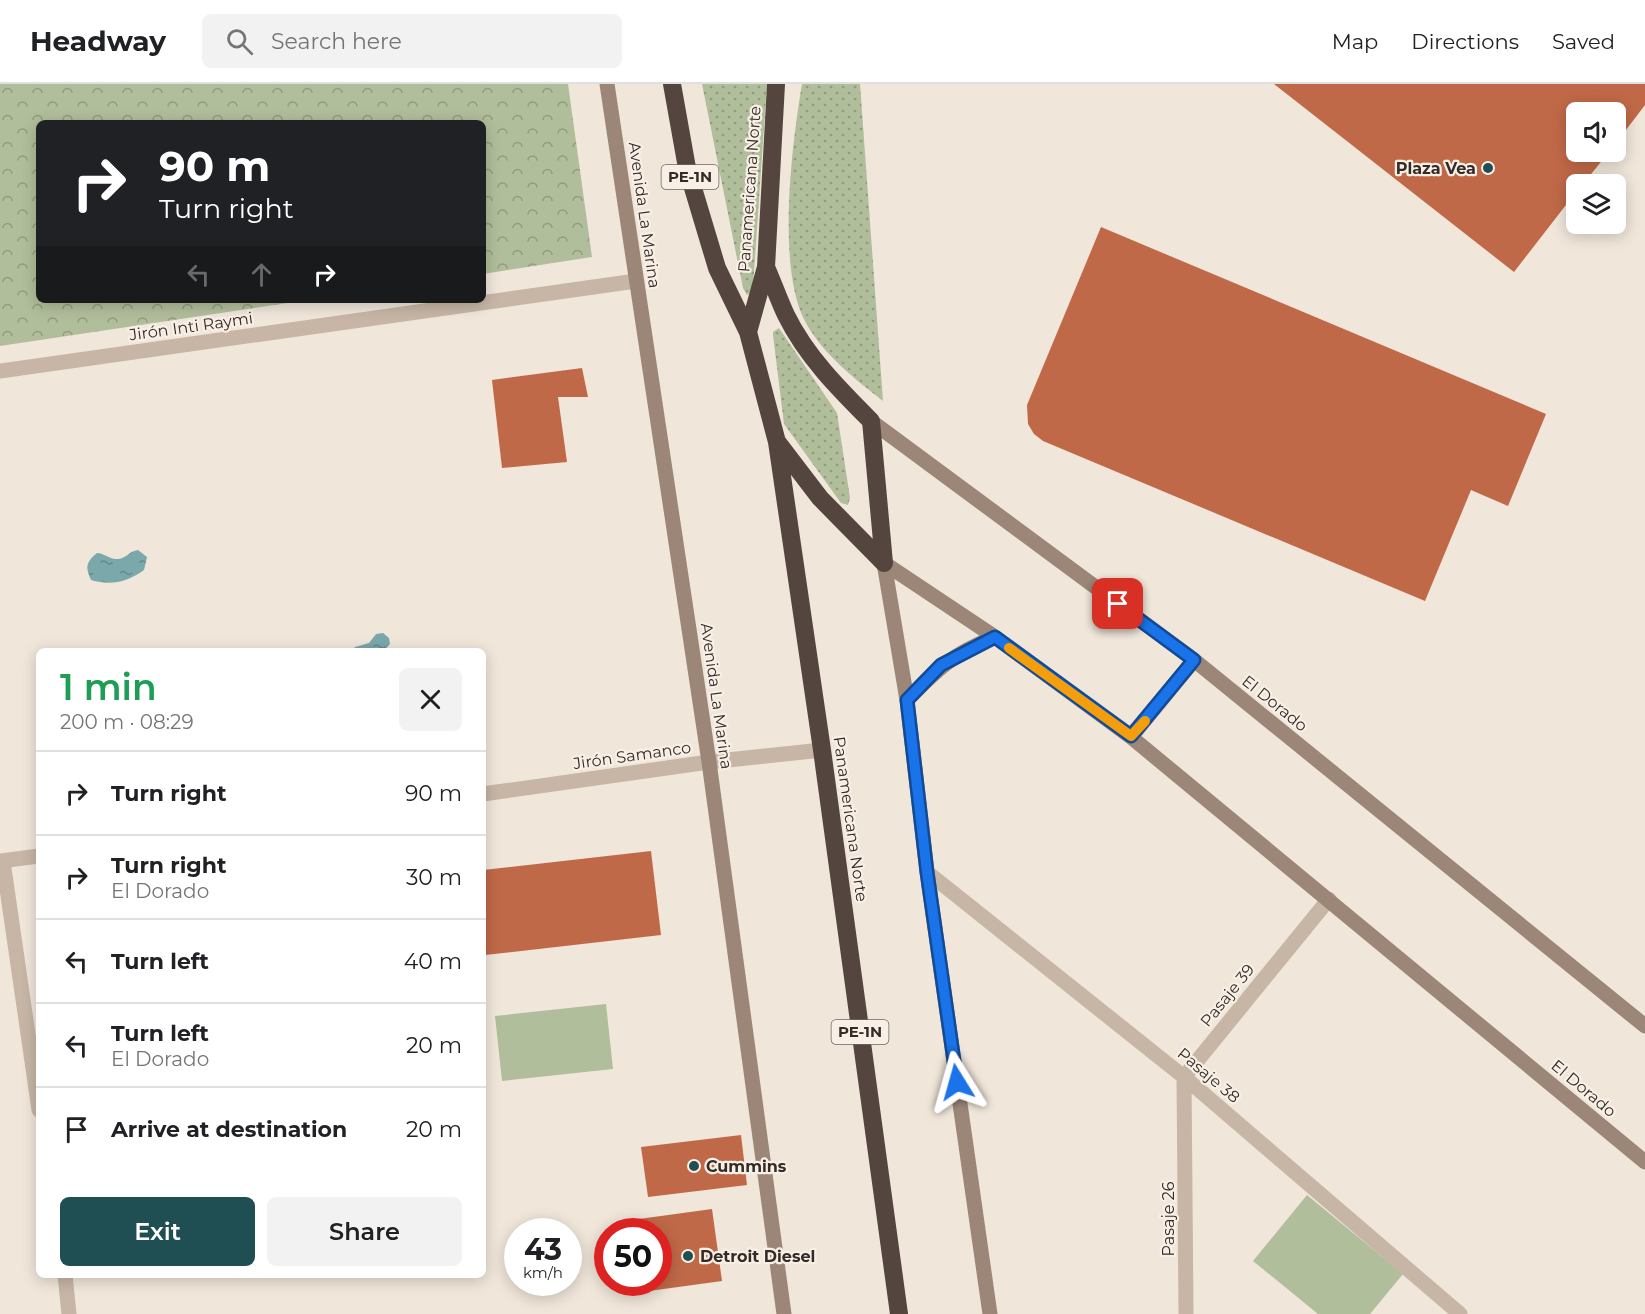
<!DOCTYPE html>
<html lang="en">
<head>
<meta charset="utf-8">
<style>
  :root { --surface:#fff; --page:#f2f2f2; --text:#202124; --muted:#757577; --line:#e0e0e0; --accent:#1f4e53 }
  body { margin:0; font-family:Montserrat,sans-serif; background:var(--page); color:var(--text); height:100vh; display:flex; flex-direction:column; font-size:22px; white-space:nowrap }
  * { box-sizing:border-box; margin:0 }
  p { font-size:20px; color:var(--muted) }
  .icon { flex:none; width:33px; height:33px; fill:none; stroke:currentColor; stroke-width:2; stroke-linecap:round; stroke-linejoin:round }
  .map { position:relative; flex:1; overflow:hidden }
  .side { position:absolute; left:36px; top:564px; width:450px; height:630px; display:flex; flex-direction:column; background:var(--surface); border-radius:9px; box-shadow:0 3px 15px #0003 }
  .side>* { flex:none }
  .banner { position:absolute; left:36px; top:36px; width:450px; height:183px; border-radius:9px; box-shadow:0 3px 15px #0003; background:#202124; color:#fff; overflow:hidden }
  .buttons { position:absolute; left:1566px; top:18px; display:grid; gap:12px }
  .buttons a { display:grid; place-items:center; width:60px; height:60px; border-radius:9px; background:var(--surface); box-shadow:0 3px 15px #0003; font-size:30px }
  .speed { position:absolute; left:504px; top:1134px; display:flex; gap:12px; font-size:30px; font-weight:700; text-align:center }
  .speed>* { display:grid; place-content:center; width:78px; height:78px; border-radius:50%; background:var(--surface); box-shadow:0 3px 15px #0003; line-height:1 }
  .speed small { font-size:15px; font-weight:400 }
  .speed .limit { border:9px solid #d22; background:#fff; color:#111 }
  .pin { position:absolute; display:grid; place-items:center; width:51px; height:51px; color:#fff; margin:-26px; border-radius:12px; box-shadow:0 3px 9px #0006 }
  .me { position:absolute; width:66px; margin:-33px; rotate:352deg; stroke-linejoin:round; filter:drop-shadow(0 0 4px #0008) }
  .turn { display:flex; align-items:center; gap:21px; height:126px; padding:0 24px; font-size:27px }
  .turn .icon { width:78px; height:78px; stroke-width:2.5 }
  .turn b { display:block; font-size:42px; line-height:51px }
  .lanes { display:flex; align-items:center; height:57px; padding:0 24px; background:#0003; justify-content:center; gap:30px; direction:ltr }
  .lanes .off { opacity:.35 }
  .round { display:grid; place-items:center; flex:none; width:63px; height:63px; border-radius:9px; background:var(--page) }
  .overview { display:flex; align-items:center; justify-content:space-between; height:102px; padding:0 24px }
  h1 { font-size:36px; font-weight:600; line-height:45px; color:#1e9e55 }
  .button { display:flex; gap:12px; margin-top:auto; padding:12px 24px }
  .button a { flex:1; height:69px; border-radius:9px; background:var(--accent); color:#fff; font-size:24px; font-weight:600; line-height:69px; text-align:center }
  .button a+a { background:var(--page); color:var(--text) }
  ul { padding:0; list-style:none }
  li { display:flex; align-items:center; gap:18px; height:84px; padding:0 24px; border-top:2px solid var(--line) }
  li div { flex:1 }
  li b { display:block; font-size:22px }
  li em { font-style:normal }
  header { display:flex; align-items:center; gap:36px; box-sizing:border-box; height:84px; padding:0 30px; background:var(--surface); border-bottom:2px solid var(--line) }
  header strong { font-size:28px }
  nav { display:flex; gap:33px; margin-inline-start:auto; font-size:21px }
  .search { width:420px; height:54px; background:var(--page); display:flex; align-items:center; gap:15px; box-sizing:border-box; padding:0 21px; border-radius:9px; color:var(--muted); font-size:22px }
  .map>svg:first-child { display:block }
  .grass { fill:url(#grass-dots) }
  .park { fill:url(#park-crowns) }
  .pitch { fill:#b1be9b }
  .water { fill:url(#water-ripples) }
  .building { fill:#c06948 }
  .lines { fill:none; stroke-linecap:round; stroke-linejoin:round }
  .street { stroke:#c7b6a6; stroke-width:15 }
  .secondary { stroke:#9b8678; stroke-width:15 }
  .highway { stroke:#54463e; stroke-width:18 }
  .route-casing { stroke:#114b97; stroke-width:15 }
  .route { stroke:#1a73e8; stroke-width:10 }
  .slow { stroke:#f59e0b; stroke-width:10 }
  .poi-dot { fill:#1f4e53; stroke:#f8f0e6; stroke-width:2 }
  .labels { text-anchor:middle; stroke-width:4.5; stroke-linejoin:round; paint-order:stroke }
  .shield { fill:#f8f0e6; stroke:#6f6660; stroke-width:1.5 }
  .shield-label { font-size:15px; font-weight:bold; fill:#342b27 }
  .poi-label { font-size:16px; font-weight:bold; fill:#342b27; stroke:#f8f0e6; text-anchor:start }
  .street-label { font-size:16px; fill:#342b27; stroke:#f8f0e6 }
</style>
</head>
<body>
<header>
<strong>Headway</strong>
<div class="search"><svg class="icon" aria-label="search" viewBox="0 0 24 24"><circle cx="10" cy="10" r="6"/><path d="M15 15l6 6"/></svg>Search here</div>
<nav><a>Map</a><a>Directions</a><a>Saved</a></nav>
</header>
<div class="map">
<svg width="1645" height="1230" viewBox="0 0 1645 1230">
  <defs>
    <pattern id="grass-dots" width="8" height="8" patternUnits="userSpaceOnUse" patternTransform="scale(1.5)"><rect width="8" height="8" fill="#b1be9b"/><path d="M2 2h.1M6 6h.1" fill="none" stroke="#919b7e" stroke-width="1.8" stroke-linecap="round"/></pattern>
    <pattern id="park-crowns" width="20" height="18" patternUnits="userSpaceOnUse" patternTransform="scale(1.5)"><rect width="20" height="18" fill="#b1be9b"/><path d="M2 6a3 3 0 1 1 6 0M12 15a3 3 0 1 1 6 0" fill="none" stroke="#919b7e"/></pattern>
    <pattern id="water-ripples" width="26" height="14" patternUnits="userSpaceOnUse" patternTransform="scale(1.5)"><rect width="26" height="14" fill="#7aa8ab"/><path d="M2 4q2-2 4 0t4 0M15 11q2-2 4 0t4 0" fill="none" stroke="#65898b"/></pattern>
  </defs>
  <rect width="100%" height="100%" fill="#f0e6da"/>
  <path class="grass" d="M702,0h65l-14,202 -2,6 -4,3 -4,-7z
    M802,0h58l23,317c-28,-22 -60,-47 -77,-78 -30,-53 -14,-180 -4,-239z
    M779,244l58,85 13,85 -2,7 -7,-2 -57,-79 -11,-89v-3z"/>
  <path class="park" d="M0,0h568l24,173 -109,17v-151h-444v177h268l-307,46z"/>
  <path class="pitch" d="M606,920l7,65 -111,12 -7,-65z
    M1307,1111l96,79 -33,40h-52l-65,-53z"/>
  <path class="water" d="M138,466l9,7 -3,13c-17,12 -33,16 -53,10 -6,-13 -5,-18 6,-27 7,0 12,6 19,6 9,1 13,-8 22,-9z
    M383,549l6,5 1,6 -6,7h-32l3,-4 14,-4 7,-9z"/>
  <path class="building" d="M1274,0h371v21l-29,38v-31h-40v40h33l-26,32h-7v8l-62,80z
    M1101,143l445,187 -38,92 -37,-16 -46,111 -382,-160 -9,-7 -6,-10 -1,-19z
    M582,284l6,29h-30l9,65 -65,6 -10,-88z
    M651,767l10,84 -176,20 -2,-85z
    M741,1051l6,50 -99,12 -7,-50z
    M712,1125l10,72 -73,10 -1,-9h10v-50h-17l-2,-13z"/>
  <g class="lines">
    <path class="street" d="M0,287l636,-90
      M483,710l226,-32 113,-12
      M0,777l39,-5
      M3,777l36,249
      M927,788l257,205 276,237
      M65,1191l4,39
      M1186,1230l-2,-237 145,-178"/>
    <path class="secondary" d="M607,0l102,678 75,552
      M871,337l323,239 451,366
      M884,479l111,74 136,100 514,425
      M884,479l23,137 20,172 63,442
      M907,616c31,-32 46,-46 88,-63
      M1131,653l63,-77"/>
    <path class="highway" d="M672,0l15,84 30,100 31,64 29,110 45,308 77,564
      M766,183c7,16 13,33 20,48 20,41 53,74 85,106l13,142
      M748,248l18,-65 10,-183
      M778,359l42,55 64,65"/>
  </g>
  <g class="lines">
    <defs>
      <path id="route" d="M957,998l-30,-210 -20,-172 34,-35 54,-28 136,99 63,-76 -76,-56"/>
    </defs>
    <use href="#route" class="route-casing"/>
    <use href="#route" class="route"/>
    <path class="slow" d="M1009,564l122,88 14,-15"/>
  </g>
  <g class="poi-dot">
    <circle cx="1488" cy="84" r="6"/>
    <circle cx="694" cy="1082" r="6"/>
    <circle cx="688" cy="1172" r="6"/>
  </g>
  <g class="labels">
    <g class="shield">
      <rect x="661.5" y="81" width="57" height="24" rx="4.5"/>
      <rect x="831.5" y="936" width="57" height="24" rx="4.5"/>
    </g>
    <g class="shield-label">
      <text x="690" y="98">PE-1N</text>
      <text x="860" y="953">PE-1N</text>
    </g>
    <g class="poi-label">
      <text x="1476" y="90" text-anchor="end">Plaza Vea</text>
      <text x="706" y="1088">Cummins</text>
      <text x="700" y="1178">Detroit Diesel</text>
    </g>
    <g class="street-label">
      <text transform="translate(749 105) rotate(-86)" y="6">Panamericana Norte</text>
      <text transform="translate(645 131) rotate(82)" y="6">Avenida La Marina</text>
      <text transform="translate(191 242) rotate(-8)" y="6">Jirón Inti Raymi</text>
      <text transform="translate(717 612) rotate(82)" y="6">Avenida La Marina</text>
      <text transform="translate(1275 619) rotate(39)" y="6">El Dorado</text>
      <text transform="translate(632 671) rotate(-8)" y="6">Jirón Samanco</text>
      <text transform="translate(851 735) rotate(82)" y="6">Panamericana Norte</text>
      <text transform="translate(1227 911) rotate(-51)" y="6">Pasaje 39</text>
      <text transform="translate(1209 991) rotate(40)" y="6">Pasaje 38</text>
      <text transform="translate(1584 1004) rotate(40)" y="6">El Dorado</text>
      <text transform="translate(1168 1135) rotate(-90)" y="6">Pasaje 26</text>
    </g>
  </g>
</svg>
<div class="buttons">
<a><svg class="icon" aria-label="sound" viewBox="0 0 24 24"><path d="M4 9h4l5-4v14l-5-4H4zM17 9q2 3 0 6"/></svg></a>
<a><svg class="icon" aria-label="layers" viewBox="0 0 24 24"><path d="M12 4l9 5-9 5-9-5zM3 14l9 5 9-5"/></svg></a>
</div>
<div class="speed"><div>43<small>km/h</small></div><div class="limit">50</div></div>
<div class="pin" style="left:1118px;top:520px;background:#d93025"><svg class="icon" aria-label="arrive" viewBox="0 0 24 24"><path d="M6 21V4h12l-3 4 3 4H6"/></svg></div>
<svg class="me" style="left:957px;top:998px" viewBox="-20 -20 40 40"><path d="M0-17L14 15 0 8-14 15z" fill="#1a73e8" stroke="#fff" stroke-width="4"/></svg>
<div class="banner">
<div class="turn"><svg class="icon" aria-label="right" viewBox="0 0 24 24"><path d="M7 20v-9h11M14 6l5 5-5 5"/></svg><div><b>90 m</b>Turn right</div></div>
<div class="lanes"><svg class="icon off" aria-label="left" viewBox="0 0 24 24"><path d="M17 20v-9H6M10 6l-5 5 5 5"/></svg><svg class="icon off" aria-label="ahead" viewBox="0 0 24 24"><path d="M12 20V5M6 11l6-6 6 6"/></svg><svg class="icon" aria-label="right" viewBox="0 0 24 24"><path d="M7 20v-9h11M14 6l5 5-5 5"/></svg></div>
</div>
<section class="side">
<div class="overview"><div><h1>1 min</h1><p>200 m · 08:29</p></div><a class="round"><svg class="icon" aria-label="close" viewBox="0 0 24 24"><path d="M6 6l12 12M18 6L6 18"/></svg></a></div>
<ul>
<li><svg class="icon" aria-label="right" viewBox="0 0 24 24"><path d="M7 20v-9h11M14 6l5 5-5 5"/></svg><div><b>Turn right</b></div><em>90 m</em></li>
<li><svg class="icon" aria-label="right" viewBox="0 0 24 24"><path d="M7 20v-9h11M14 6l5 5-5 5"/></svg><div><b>Turn right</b><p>El Dorado</p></div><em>30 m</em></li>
<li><svg class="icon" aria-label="left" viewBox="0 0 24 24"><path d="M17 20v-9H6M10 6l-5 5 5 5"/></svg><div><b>Turn left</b></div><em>40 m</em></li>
<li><svg class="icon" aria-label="left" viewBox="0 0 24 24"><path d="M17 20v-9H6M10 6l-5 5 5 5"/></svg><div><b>Turn left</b><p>El Dorado</p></div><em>20 m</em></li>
<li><svg class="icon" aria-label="arrive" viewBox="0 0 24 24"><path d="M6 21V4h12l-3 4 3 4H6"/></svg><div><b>Arrive at destination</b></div><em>20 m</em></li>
</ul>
<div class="button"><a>Exit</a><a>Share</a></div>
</section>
</div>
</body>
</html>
